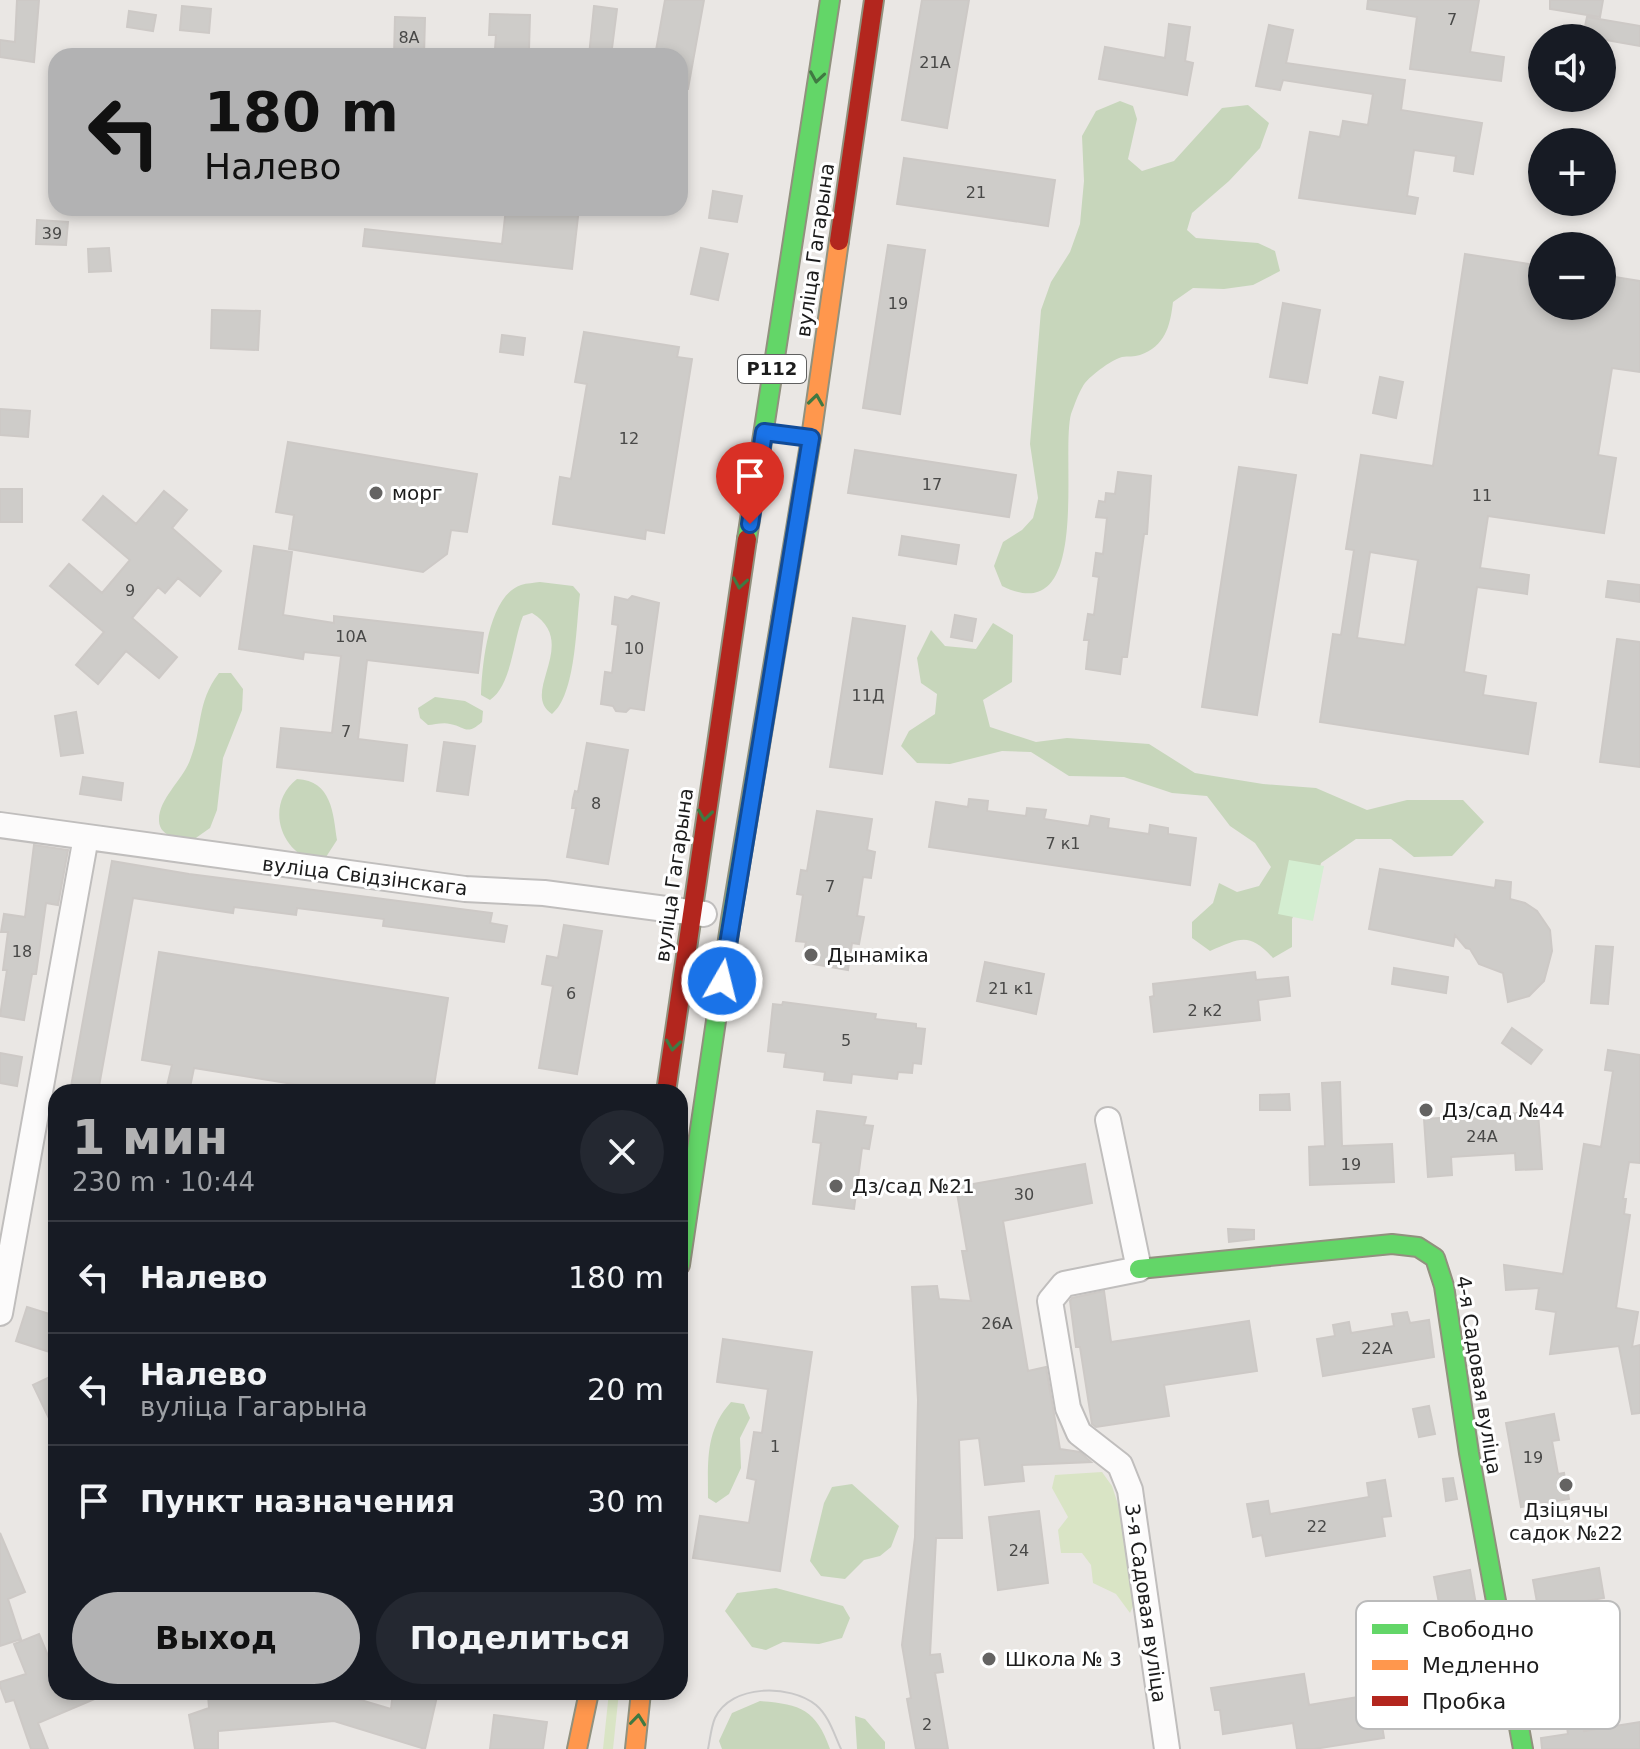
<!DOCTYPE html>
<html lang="ru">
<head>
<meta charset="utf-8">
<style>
  :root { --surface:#171b24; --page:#242831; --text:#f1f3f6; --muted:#9ea1a6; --line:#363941; --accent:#b2b2b3 }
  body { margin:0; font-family:"DejaVu Sans",sans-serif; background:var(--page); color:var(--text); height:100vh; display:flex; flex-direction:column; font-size:30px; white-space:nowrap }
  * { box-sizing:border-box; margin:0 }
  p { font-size:26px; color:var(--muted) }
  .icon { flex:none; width:44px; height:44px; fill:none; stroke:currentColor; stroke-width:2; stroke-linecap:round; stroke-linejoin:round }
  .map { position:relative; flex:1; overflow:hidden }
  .sheet { position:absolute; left:48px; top:1084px; width:640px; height:616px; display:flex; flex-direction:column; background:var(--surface); border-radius:24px; box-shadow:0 4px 12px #0003 }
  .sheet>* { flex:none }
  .banner { position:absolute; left:48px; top:48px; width:640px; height:168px; border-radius:24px; box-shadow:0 4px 12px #0003; background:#b2b2b3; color:#111; overflow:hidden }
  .tools { position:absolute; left:1528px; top:24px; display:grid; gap:16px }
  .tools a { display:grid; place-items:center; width:88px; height:88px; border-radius:50%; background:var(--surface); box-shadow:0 4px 12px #0003; font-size:40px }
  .pin { position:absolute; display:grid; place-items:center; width:68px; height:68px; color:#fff; margin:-82px -34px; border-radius:50% 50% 50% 0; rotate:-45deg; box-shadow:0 0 8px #0007 }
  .pin .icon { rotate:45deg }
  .me { position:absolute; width:88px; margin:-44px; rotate:8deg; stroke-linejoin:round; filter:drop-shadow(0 0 6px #0008) }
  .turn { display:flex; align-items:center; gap:28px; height:168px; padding:0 24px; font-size:36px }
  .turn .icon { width:104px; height:104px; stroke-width:2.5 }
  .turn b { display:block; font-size:56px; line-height:68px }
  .round { display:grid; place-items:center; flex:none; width:84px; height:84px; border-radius:42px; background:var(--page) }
  .headline { display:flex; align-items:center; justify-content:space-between; height:136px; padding:0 24px }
  h1 { font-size:48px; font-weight:700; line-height:60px; color:var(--accent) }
  .cta { display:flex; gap:16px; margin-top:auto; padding:16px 24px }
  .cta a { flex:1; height:92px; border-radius:48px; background:var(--accent); color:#111; font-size:32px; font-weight:700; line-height:92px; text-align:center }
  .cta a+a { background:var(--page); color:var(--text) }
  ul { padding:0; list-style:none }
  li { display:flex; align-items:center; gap:24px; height:112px; padding:0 24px; border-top:2px solid var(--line) }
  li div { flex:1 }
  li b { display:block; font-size:30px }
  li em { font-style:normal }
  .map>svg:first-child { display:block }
  .grass { fill:#d9e4c5 }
  .forest { fill:#c7d6bb }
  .park { fill:#d4eed1 }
  .building { fill:#ceccc9; stroke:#cdc9c6; stroke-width:2; fill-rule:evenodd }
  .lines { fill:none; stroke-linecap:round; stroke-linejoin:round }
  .street-casing { stroke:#c0bebd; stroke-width:28 }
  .fast-casing { stroke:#91917e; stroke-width:22 }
  .slow-casing { stroke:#91917e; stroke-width:22 }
  .jam-casing { stroke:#91917e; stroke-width:22 }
  .street { stroke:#fcfbfb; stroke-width:24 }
  .fast { stroke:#63d668; stroke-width:18 }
  .slow { stroke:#ff974d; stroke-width:18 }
  .jam { stroke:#b3261e; stroke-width:18 }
  .tram { stroke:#c9c8c8; stroke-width:2 }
  .oneway { stroke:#407942 }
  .route-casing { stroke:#114b97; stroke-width:20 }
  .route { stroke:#1a73e8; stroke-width:14 }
  .poi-dot { fill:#646362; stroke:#fff; stroke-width:3 }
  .labels { text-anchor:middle; stroke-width:6; stroke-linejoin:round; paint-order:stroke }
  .number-label { font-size:16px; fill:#484847 }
  .shield { fill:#fff; stroke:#606060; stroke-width:2 }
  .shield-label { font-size:18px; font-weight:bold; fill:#1c1c1c }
  .street-label { font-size:20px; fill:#1c1c1c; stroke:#fff }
  .poi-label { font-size:20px; fill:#1c1c1c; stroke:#fff; text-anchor:start }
  .key { fill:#fff; stroke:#bbb; stroke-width:2 }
  .key-label { font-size:22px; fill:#1c1c1c }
</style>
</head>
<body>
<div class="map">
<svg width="1640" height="1749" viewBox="0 0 1640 1749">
  <rect width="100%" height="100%" fill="#eae7e4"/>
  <path class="grass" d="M1102,1472l10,14 16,49 11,57 -9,21 -14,-19 -23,-11 -2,-18 -9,-12h-21l-3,-23 10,-13 -16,-29 3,-13z
    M609,1692h10l-6,57h-10z"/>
  <path class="forest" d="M1120,101l13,5 4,13 -9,40 14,12 32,-10 48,-53 26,-3 21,18 -9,25 -31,33 -37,32 -5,17 9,8 62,5 17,8 5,20 -27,14 -29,4 -31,-1 -20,14c-3,25 -8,44 -33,53 -6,2 -12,1 -18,2 -11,3 -34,20 -39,29 -5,8 -9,20 -12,28 -11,43 22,217 -69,172l-8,-20 9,-24 19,-12 11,-12 5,-20 -8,-54 11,-134 10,-28 19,-30 10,-28 4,-43 -2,-45 14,-25z
    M540,582l33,4 7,8c-4,31 -4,101 -28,120 -33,-21 29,-71 -20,-101l-9,3c-10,24 -11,69 -33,84l-9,-5c1,-29 7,-99 40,-110 6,-2 13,-2 19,-3z
    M993,623l20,12 -1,47 -29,18 7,27 46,15 31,-4 82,6 46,29 68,11 53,4 51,22 40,-10h56l21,22 -32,34 -38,1 -23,-18h-35l-35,24 -7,30 -13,7 -9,19v28l-19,11c-24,-26 -32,-20 -63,-7l-18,-13v-16l21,-19 6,-20 18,9 22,-6 12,-19 -16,-24 -25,-17 -23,-30 -35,-3 -48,-16 -55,-1 -38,-24 -29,-1 -52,13 -33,-1 -16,-17 8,-15 26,-17 2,-20 -16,-11 -4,-25 14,-28 14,16 31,3z
    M219,673h12l12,16 -1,21 -19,48 -6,52 -7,18 -17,12c-13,-2 -33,-2 -34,-19 -1,-22 24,-41 31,-61 13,-32 6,-57 29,-87z
    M435,697l30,4 18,10 -1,11c-16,14 -16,5 -32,2 -7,-2 -16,1 -22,1l-8,-7 -2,-10z
    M297,779c35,2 36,34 40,61l-11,17 -9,5c-38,-10 -52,-58 -20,-83z
    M731,1402l13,2 6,14 -10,20 1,30 -12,26 -13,9 -8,-5c0,-37 -3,-67 23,-96z
    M852,1484l47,42 -8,21 -11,9 -16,4 -19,19 -24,-3 -11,-15 14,-58 8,-16z
    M776,1588l67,18 7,12 -8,20 -23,6 -36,-2 -17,8 -14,-3 -27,-36 12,-18z
    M760,1701c40,3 56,8 70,48h-108l-3,-8 13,-28z
    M855,1716l10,3 20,23v7h-28z"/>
  <path class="park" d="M1289,860l35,6 -11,55 -35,-7z"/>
  <path class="building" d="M17,0h22l-5,62 -34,-5v-17l15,2z
    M665,0h39l-16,89 -8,-1v-32h-25z
    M922,0h47l-22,128 -45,-8z
    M1368,0h111l-9,52 34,5 -3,24 -91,-12 7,-52 -50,-8z
    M1550,0h53l-3,17 -50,-8z
    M182,6l29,3 -2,24 -29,-3z
    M594,6l23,3 -6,47h-22z
    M129,11l27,4 -3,16 -26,-4z
    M490,14l40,1 -1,35 -34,-1 1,-14h-7z
    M395,17l30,1 -1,38h-30z
    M1587,17l53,9v20l-57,-10z
    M1169,24l21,3 -5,34 8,2 -6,32 -88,-16 6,-32 60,11z
    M1269,25l24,5 -7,33 119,17 -4,30 81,13 -9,51 -19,-3 2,-15 -42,-6 -7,46 11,2 -3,16 -116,-16 11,-66 30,5 3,-16 25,4 5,-31 -90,-14 -3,10 -24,-4z
    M904,158l151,22 -7,46 -151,-22z
    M713,191l29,5 -5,26 -28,-4z
    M506,208h73l-7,61 -209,-23 2,-17 137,15z
    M37,220l31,2 -2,23 -30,-1z
    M888,245l37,5 -25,164 -37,-6z
    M109,248l2,23 -22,1 -1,-23z
    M701,248l27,6 -10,46 -27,-6z
    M1465,254l77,12v40h60v-31l38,6v91l-28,-4 -14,87 18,3 -12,75 -116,-17 -8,52 49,7 -2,19 -50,-7 -13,85 22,4 -3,19 53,8 -8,51 -208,-32 13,-88 8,1 13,-85 -8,-1 15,-94 72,11zM1370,552l48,8 -13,85 -48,-7z
    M1283,303l37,7 -13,73 -37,-6z
    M212,310l48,1 -2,39 -47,-2z
    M584,332l95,15 -2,10 15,2 -28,174 -18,-3 -1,9 -92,-15 7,-47 11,2 16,-95 -12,-2z
    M502,335l23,3 -2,17 -23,-3z
    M1380,377l23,5 -7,36 -23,-5z
    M0,409l30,2 -2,26 -28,-2z
    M288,442l189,32 -10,58 -16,-2 -4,24 -24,18 -134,-23 5,-34 -18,-3z
    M855,450l161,25 -7,42 -161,-24z
    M1239,467l57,8 -39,240 -55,-8z
    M1118,472l33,4 -4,58h-3l-17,123h-5l-2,17 -34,-5 3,-29h-5l4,-26 6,1 5,-38 -6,-1 3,-23 7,1 4,-36 -11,-1 3,-16 6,1 1,-9 9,1z
    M0,489h22v33h-22z
    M164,491l23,19 -15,18 49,43 -21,25 -22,-18 -13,15 -7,-6 -26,31 45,39 -18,21 -33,-27 -28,33 -22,-19 28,-33 -54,-46 19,-22 33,29 28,-33 -47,-40 20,-24 33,28z
    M902,536l57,9 -3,19 -57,-9z
    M254,546l38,6 -9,63 51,8v-7l149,17 -5,40 -111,-13 -9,79 49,6 -4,36 -126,-14 4,-39 51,5 9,-77 -37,-4 -1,7 -64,-10z
    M1608,581l32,4v17l-34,-5z
    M632,596l27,7 -15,107 -14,-2 -4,4 -10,-1 -3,-5 -12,-2 4,-32 7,1 6,-48 -6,-1 3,-27 13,3z
    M955,615l21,4 -4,22 -21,-4z
    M853,618l52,8 -23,148 -52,-7z
    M1617,639l23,3v125l-40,-5z
    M76,712l7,41 -22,3 -6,-40z
    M444,742l31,4 -7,49 -31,-4z
    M587,743l41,7 -20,114 -41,-7 9,-49h-4l1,-9 2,-8 3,1z
    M83,777l40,6 -2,17 -41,-6z
    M969,799l19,2 -1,10 39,5 1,-8 19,2 -2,9 45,7 2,-10 18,3 -1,9 41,6 1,-9 18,3v6l28,4 -6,47 -261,-38 7,-45 32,5z
    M817,811l55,8 -5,31 8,2 -4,26 -8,-1 -6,39 7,1 -5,27 -7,-1 -4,27 -41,-7v-5l-4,-1 3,-15 -10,-1 7,-46 -6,-1 4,-24 6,1z
    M34,845l34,5 -10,55 -12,-2 -10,71h-4l-8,46 -24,-4 7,-46h-4l5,-38h-7l3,-18 21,3z
    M112,861l77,13 303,39 -2,10 17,3 -3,16 -121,-16 1,-7 -87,-11 -1,7 -62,-8 -1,6 -100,-15 -35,194h-28z
    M1380,869l115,19 1,-8 15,2 -1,17 15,4 12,8 13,19 2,21 -8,30 -15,15 -21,6 -5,-29 -24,-9 -9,-15 -4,-1 -11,-13 -2,11 -84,-17z
    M564,925l38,6 -25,143 -38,-6 14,-82 -11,-2 5,-28 11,2z
    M1596,946l17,1 -5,57 -17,-1z
    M159,952l289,46 -15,94h-90l-149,-24 -5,24 -22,-6 5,-21 -30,-5z
    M985,962l59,12 -8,40 -59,-13z
    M1394,968l54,9 -2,16 -54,-9z
    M1255,972l1,8 32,-3 2,19 -32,4 2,20 -106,12 -4,-35 4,-1 -1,-12z
    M783,1002l93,12 -1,5 41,5v4l9,1 -4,35 -8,-1 -1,10 -14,-1 -1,7 -45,-5 -1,9 -27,-3 1,-8 -41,-5 2,-14 -18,-2 5,-47 9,1z
    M1512,1028l30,22 -11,14 -29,-21z
    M1608,1050l32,5v108l-11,-1 -6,37h3l-2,15 6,1 -14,93 22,4 -6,35 8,-2v68l-8,1 -13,-68 -69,8 6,-42 -20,-3 3,-21 -33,2 -2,-25 59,9 21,-130 17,3 12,-76 -8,-1z
    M0,1053l22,4 -5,29 -17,-3z
    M1340,1082l2,64 50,-2 2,38 -84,3 -1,-38 16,-1 -3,-63z
    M1289,1094l1,16h-30v-15z
    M817,1111l49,6 -2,8 9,1 -4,23 -7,-1 -8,61 -41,-5 8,-61 -8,-1z
    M1538,1112l4,57 -26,1 -1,-17 -64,4 1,18 -24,2 -4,-58z
    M1085,1164l7,39 -89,18 25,150 18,-4 14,82 20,3 11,10 -69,3 2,16 -39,4 -6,-47 -20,2 3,98h-26l-6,117 10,-1 3,18 -8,1 13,76h-32l-9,-50 4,-1 -9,-53 13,-108 3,-137 -6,-113 25,-1 2,13 32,2 -9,-50h5l-11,-64z
    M1228,1229l26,1v9l-25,3z
    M1104,1291l7,51 138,-21 8,50 -93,14 5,31 -73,11 -4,-3 -12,-77h-4l-6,-46 2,-3z
    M27,1307l29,9v38l-40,-13z
    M1407,1312l3,11 19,-3 5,37 -111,19 -6,-37 18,-3 -2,-11 16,-3 2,11 43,-7 -2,-12z
    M723,1339l89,13 -32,219 -87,-13 7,-42 49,7 7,-43 -9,-2 7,-46 8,1 6,-44 -51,-7z
    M56,1374v59l-23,-48z
    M1429,1406l6,28 -16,3 -6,-28z
    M1554,1414l5,26 -7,1 6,33 6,-1 5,26 -48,8 -15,-84z
    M1453,1478l4,21 -11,2 -3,-22z
    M1385,1480l6,36 -9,1 3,19 -119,20 -4,-21 -9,2 -6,-33 21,-3 2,13 99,-17 -2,-14z
    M1039,1511l9,72 -50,7 -9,-73z
    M0,1533l25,59 -17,7 13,40 -21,7z
    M1599,1568l5,30 -30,5 6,39 28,-6 6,33 -63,11 -18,-100z
    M1470,1570l22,128 -28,4 -8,-54 -8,2 -14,-73z
    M39,1634l17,41v17h55l-73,31 10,26h-17l-17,-49 -8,2 -6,-16v-4l26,-8 -12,-30z
    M1304,1674l5,31 68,-11 7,44 -70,11h-17l-4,-26 -70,11 -3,-24h-5l-4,-22z
    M219,1692h115l57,17 2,-17h45l-13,57 -91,-28 -116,10v18h-23l-6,-34 20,-7 -1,-13z
    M494,1715l53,7 -4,27h-53z
    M1640,1722v27h-98l-1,-11 27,-4 -1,-7 16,-2 1,6z"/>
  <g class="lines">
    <defs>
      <path id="street" d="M0,825l465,64 79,4 160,21
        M1108,1120l31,149 -75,15 -14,17 18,107 11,25 41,32 10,25 37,259
        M0,1313l86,-476"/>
      <path id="fast" d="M747,539l83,-539
        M680,1265l51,-346 50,-300
        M1139,1269l253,-25 26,3 17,11 9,28 25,167 54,296"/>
      <path id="slow" d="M781,619l30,-181 28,-197
        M577,1749l12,-57
        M635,1749l6,-57"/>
      <path id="jam" d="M839,241l35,-241
        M666,1092l81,-553"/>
    </defs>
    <use href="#street" class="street-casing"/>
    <use href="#fast" class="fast-casing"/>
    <use href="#slow" class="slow-casing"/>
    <use href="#jam" class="jam-casing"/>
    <use href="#street" class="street"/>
    <use href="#fast" class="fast"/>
    <use href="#slow" class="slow"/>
    <use href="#jam" class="jam"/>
    <path class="tram" d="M708,1749c2,-9 3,-22 7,-31 16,-34 75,-34 101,-13 13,11 18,29 25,44"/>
  </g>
  <defs><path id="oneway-chevron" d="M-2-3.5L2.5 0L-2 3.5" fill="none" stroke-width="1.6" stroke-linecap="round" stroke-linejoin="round" transform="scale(2)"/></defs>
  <g class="oneway">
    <use href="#oneway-chevron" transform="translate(817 77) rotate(99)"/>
    <use href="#oneway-chevron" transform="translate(816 400) rotate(-82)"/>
    <use href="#oneway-chevron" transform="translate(740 583) rotate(99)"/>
    <use href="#oneway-chevron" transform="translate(705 815) rotate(98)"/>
    <use href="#oneway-chevron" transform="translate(673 1045) rotate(98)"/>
    <use href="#oneway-chevron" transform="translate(638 1720) rotate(-84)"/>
  </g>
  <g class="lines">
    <defs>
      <path id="route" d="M722,981l89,-543 -47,-6 -14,92"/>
    </defs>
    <use href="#route" class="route-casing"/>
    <use href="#route" class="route"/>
  </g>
  <g class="poi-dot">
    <circle cx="376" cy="493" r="8"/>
    <circle cx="811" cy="955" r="8"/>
    <circle cx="1426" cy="1110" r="8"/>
    <circle cx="836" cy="1186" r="8"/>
    <circle cx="1566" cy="1485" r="8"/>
    <circle cx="989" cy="1659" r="8"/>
  </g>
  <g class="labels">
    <g class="number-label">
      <text x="1452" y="25">7</text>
      <text x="409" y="43">8А</text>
      <text x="935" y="68">21А</text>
      <text x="976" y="198">21</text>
      <text x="52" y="239">39</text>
      <text x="898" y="309">19</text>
      <text x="629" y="444">12</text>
      <text x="932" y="490">17</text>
      <text x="1482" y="501">11</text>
      <text x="130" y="596">9</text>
      <text x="351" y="642">10А</text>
      <text x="634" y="654">10</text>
      <text x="868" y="701">11Д</text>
      <text x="346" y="737">7</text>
      <text x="596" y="809">8</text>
      <text x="1063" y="849">7 к1</text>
      <text x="830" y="892">7</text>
      <text x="22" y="957">18</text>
      <text x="1011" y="994">21 к1</text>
      <text x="571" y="999">6</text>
      <text x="1205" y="1016">2 к2</text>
      <text x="846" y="1046">5</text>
      <text x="1482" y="1142">24А</text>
      <text x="1351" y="1170">19</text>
      <text x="1024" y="1200">30</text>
      <text x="997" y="1329">26А</text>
      <text x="1377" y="1354">22А</text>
      <text x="775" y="1452">1</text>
      <text x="1533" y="1463">19</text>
      <text x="1317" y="1532">22</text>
      <text x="1019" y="1556">24</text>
      <text x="927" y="1730">2</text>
    </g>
    <rect class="shield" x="738" y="355" width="68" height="28" rx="6"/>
    <g class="shield-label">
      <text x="772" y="375">Р112</text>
    </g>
    <g class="street-label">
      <text transform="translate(815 250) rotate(-82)" y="7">вуліца Гагарына</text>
      <text transform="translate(674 875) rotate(-82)" y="7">вуліца Гагарына</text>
      <text transform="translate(365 876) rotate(7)" y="7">вуліца Свідзінскага</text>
      <text transform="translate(1479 1375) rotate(81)" y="7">4-я Садовая вуліца</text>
      <text transform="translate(1146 1603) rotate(82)" y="7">3-я Садовая вуліца</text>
    </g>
    <g class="poi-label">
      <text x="392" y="500">морг</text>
      <text x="827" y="962">Дынаміка</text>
      <text x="1442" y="1117">Дз/сад №44</text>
      <text x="852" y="1193">Дз/сад №21</text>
      <text x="1566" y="1517" text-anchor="middle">Дзіцячы<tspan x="1566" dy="23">садок №22</tspan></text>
      <text x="1005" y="1666">Школа № 3</text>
    </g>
  </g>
  <rect x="1356" y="1601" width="264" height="128" rx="12" class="key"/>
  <rect x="1372" y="1624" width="36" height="10" fill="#63d668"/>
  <rect x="1372" y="1660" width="36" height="10" fill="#ff974d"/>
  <rect x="1372" y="1696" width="36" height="10" fill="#b3261e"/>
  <g class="key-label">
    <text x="1422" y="1637">Свободно</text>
    <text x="1422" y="1673">Медленно</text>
    <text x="1422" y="1709">Пробка</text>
  </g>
</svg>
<div class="tools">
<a><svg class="icon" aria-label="sound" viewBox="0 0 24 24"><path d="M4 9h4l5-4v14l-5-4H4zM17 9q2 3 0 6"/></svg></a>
<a>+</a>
<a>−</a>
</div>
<div class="pin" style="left:750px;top:524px;background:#d93025"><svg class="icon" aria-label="arrive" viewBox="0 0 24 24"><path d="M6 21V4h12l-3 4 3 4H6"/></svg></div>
<svg class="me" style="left:722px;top:981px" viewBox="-20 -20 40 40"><circle r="17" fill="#1a73e8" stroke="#fff" stroke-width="3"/><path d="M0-11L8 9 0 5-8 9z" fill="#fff"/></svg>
<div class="banner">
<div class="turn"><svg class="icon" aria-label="left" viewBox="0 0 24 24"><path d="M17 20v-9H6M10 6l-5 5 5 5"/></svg><div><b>180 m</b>Налево</div></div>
</div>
<section class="sheet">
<div class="headline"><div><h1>1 мин</h1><p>230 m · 10:44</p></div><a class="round"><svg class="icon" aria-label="close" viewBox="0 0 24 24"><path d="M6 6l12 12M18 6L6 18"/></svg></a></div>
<ul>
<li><svg class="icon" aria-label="left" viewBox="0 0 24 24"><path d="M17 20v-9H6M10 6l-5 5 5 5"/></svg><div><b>Налево</b></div><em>180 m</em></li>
<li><svg class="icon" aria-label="left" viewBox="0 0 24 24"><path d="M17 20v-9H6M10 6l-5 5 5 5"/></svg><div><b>Налево</b><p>вуліца Гагарына</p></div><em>20 m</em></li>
<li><svg class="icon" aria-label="arrive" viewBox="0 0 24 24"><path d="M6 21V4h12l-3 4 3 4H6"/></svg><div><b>Пункт назначения</b></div><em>30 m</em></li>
</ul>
<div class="cta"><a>Выход</a><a>Поделиться</a></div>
</section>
</div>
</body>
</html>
